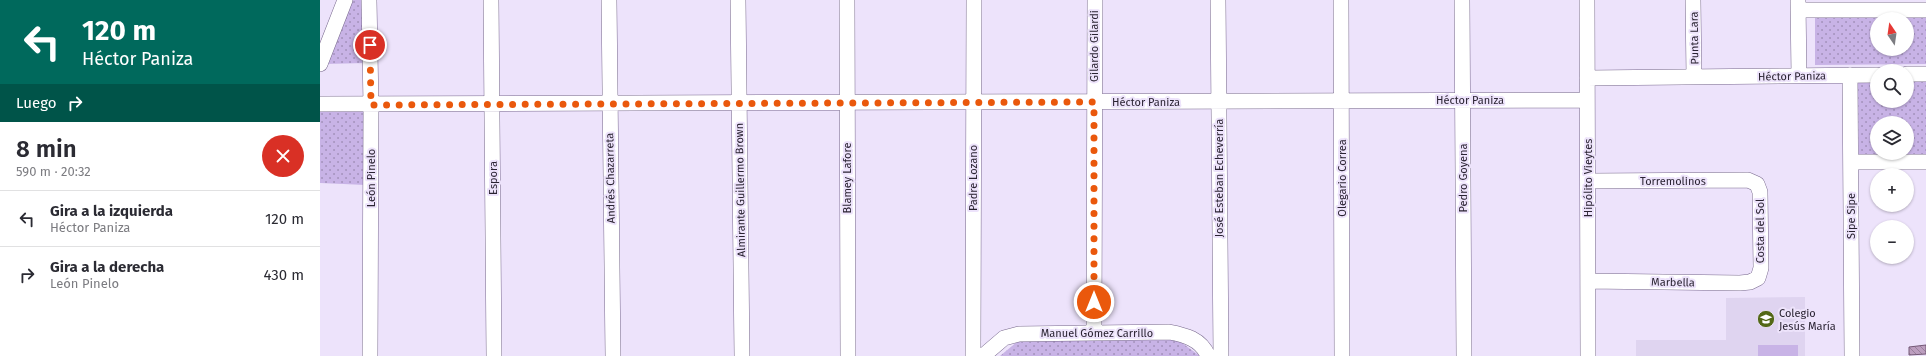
<!DOCTYPE html>
<html lang="es">
<head>
<meta charset="utf-8">
<style>
  :root { --surface:#fff; --page:#f7f7f7; --text:#2b2b33; --muted:#7c7c81; --line:#e1e1e2 }
  body { margin:0; font-family:"Fira Sans",sans-serif; background:var(--page); color:var(--text); height:100vh; display:flex; flex-direction:column; font-size:15px; white-space:nowrap }
  * { box-sizing:border-box; margin:0 }
  p { font-size:13px; color:var(--muted) }
  .icon { flex:none; width:22px; height:22px; fill:none; stroke:currentColor; stroke-width:2; stroke-linecap:round; stroke-linejoin:round }
  .map { position:relative; flex:1; overflow:hidden }
  .panel { display:flex; flex-direction:column; background:var(--surface); width:320px }
  .panel>* { flex:none }
  .hud { background:#00695c; color:#fff; overflow:hidden }
  .needle { width:26px; rotate:347deg }
  .buttons { position:absolute; left:1550px; top:12px; display:grid; gap:8px }
  .buttons a { display:grid; place-items:center; width:44px; height:44px; border-radius:50%; background:var(--surface); box-shadow:0 1px 3px #0004; font-size:20px }
  .pin { position:absolute; display:grid; place-items:center; width:34px; height:34px; color:#fff; margin:-17px; border:2px solid #fff; border-radius:50%; box-shadow:0 1px 4px #0007 }
  .me { position:absolute; width:44px; margin:-22px; rotate:0deg; stroke-linejoin:round; filter:drop-shadow(0 0 3px #0008) }
  .turn { display:flex; align-items:center; gap:14px; height:84px; padding:0 16px; font-size:18px }
  .turn .icon { width:52px; height:52px; stroke-width:2.5 }
  .turn b { display:block; font-size:28px; line-height:34px }
  .then { display:flex; align-items:center; height:38px; padding:0 16px; background:#0003; gap:8px; font-size:15px }
  .round { display:grid; place-items:center; flex:none; width:42px; height:42px; border-radius:21px; background:var(--page) }
  .head { display:flex; align-items:center; justify-content:space-between; height:68px; padding:0 16px }
  h1 { font-size:24px; font-weight:600; line-height:30px }
  ul { padding:0; list-style:none }
  li { display:flex; align-items:center; gap:12px; height:56px; padding:0 16px; border-top:1px solid var(--line) }
  li div { flex:1 }
  li b { display:block; font-size:15px }
  li em { font-style:normal }
  main { display:flex; flex:1; min-height:0 }
  .map>svg:first-child { display:block }
  .built { fill:#dfd4f0 }
  .grass { fill:#c8b3e6 }
  .park { fill:url(#park-dots); fill-rule:evenodd }
  .building { fill:url(#building-back-hatch); stroke:#735875 }
  .lines { fill:none; stroke-linecap:round; stroke-linejoin:round }
  .minor-casing { stroke:#78698d; stroke-width:16 }
  .minor { stroke:#fff; stroke-width:15 }
  .route { stroke:#ea580c; stroke-width:7; stroke-dasharray:0 12.6 }
  .labels { text-anchor:middle; stroke-width:4; stroke-linejoin:round; paint-order:stroke }
  .street-label { font-size:11px; fill:#2a2332; stroke:#ede3fb }
  .poi-label { font-size:11px; fill:#2a2332; stroke:#ede3fb; text-anchor:start }
</style>
</head>
<body>
<main>
<section class="panel">
<div class="hud">
<div class="turn"><svg class="icon" aria-label="left" viewBox="0 0 24 24"><path d="M17 20v-9H6M10 6l-5 5 5 5"/></svg><div><b>120 m</b>Héctor Paniza</div></div>
<div class="then">Luego<svg class="icon" aria-label="right" viewBox="0 0 24 24"><path d="M7 20v-9h11M14 6l5 5-5 5"/></svg></div>
</div>
<div class="head"><div><h1>8 min</h1><p>590 m · 20:32</p></div><a class="round" style="background:#d93025;color:#fff"><svg class="icon" aria-label="close" viewBox="0 0 24 24"><path d="M6 6l12 12M18 6L6 18"/></svg></a></div>
<ul>
<li><svg class="icon" aria-label="left" viewBox="0 0 24 24"><path d="M17 20v-9H6M10 6l-5 5 5 5"/></svg><div><b>Gira a la izquierda</b><p>Héctor Paniza</p></div><em>120 m</em></li>
<li><svg class="icon" aria-label="right" viewBox="0 0 24 24"><path d="M7 20v-9h11M14 6l5 5-5 5"/></svg><div><b>Gira a la derecha</b><p>León Pinelo</p></div><em>430 m</em></li>
</ul>
</section>
<div class="map">
<svg width="1606" height="356" viewBox="0 0 1606 356">
  <defs>
    <pattern id="park-dots" width="8" height="8" patternUnits="userSpaceOnUse"><rect width="8" height="8" fill="#c8b3e6"/><path d="M2 2h.1M6 6h.1" fill="none" stroke="#a391bb" stroke-width="1.8" stroke-linecap="round"/></pattern>
    <pattern id="building-back-hatch" width="6" height="6" patternUnits="userSpaceOnUse"><rect width="6" height="6" fill="#bc9ebf"/><path d="M-1 5l2 2M0 0l6 6M5-1l2 2" fill="none" stroke="#99809c"/></pattern>
  </defs>
  <rect width="100%" height="100%" fill="#ede3fb"/>
  <path class="built" d="M1485,297v59h-169v-16h90v-42z"/>
  <path class="grass" d="M1438,345h40v11h-40z"/>
  <path class="park" d="M30,0h13l3,63 -41,1z
    M1606,15v49l-111,1v-49zM1557,19h30v30h-30z
    M1606,81v73l-67,2 -1,-73 19,-1v19h30v-19zM1557,123h30v30h-30z
    M0,111h44l2,74 -46,-2z
    M858,340l22,16h-200l18,-15z"/>
  <path class="building" d="M1606,345v9l-17,1v-8z"/>
  <g class="lines">
    <defs>
      <path id="minor" d="M49,0l2,105 -1,251
        M171,0l3,356
        M289,0l4,356
        M418,0l4,356
        M527,0l1,356
        M898,0l3,356
        M1021,0l1,356
        M1142,0l2,356
        M1267,0l1,356
        M1373,0l1,77
        M1478,1l1,75
        M1478,10h128
        M0,64l25,-64
        M1587,74h19
        M1530,75l2,281
        M1267,78l290,-3
        M0,104l1267,-4
        M1531,162h75
        M1268,181l160,-1 9,4 3,8 1,76 -3,10 -8,4 -10,1 -152,-2
        M774,333l1,-333
        M653,356l1,-356
        M663,356l21,-18 15,-4 150,-2c16,3 32,7 39,24"/>
    </defs>
    <use href="#minor" class="minor-casing"/>
    <use href="#minor" class="minor"/>
  </g>
  <g class="lines">
    <path class="route" d="M50,45l1,60 723,-3v200"/>
  </g>
  <defs>
    <symbol id="school-disc" viewBox="-11 -11 22 22"><circle r="9.5" fill="#536817" stroke="#ede3fb"/><path d="M0-5L7-2L0 1L-7-2ZM-4 1L0 2.5L4 1V4Q0 6-4 4Z" fill="#fff"/></symbol>
  </defs>
  <g fill-rule="evenodd">
    <use href="#school-disc" x="1436" y="309" width="20" height="20"/>
  </g>
  <g class="labels">
    <g class="street-label">
      <text transform="translate(1374 38) rotate(-91)" y="4">Punta Lara</text>
      <text transform="translate(774 46) rotate(-90)" y="4">Gilardo Gilardi</text>
      <text transform="translate(1472 76) rotate(-1)" y="4">Héctor Paniza</text>
      <text x="1150" y="104">Héctor Paniza</text>
      <text x="826" y="106">Héctor Paniza</text>
      <text transform="translate(51 178) rotate(-90)" y="4">León Pinelo</text>
      <text transform="translate(173 178) rotate(-90)" y="4">Espora</text>
      <text transform="translate(290 178) rotate(-91)" y="4">Andrés Chazarreta</text>
      <text transform="translate(527 178) rotate(-90)" y="4">Blamey Lafore</text>
      <text transform="translate(653 178) rotate(-90)" y="4">Padre Lozano</text>
      <text transform="translate(899 178) rotate(-90)" y="4">José Esteban Echeverría</text>
      <text transform="translate(1022 178) rotate(-90)" y="4">Olegario Correa</text>
      <text transform="translate(1143 178) rotate(-90)" y="4">Pedro Goyena</text>
      <text transform="translate(1268 178) rotate(-90)" y="4">Hipólito Vieytes</text>
      <text x="1353" y="185">Torremolinos</text>
      <text transform="translate(420 190) rotate(-91)" y="4">Almirante Guillermo Brown</text>
      <text transform="translate(1531 216) rotate(-90)" y="4">Sipe Sipe</text>
      <text transform="translate(1440 231) rotate(-90)" y="4">Costa del Sol</text>
      <text transform="translate(1353 282) rotate(1)" y="4">Marbella</text>
      <text x="777" y="337">Manuel Gómez Carrillo</text>
    </g>
    <g class="poi-label">
      <text x="1459" y="317">Colegio<tspan x="1459" dy="13">Jesús María</tspan></text>
    </g>
  </g>
</svg>
<div class="buttons">
<a><svg class="needle" viewBox="-14 -14 28 28"><path d="M0-13l5 13h-10z" fill="#e53935"/><path d="M0 13l5-13h-10z" fill="#7c7c81"/></svg></a>
<a><svg class="icon" aria-label="search" viewBox="0 0 24 24"><circle cx="10" cy="10" r="6"/><path d="M15 15l6 6"/></svg></a>
<a><svg class="icon" aria-label="layers" viewBox="0 0 24 24"><path d="M12 4l9 5-9 5-9-5zM3 14l9 5 9-5"/></svg></a>
<a>+</a>
<a>−</a>
</div>
<div class="pin" style="left:50px;top:45px;background:#d93025"><svg class="icon" aria-label="arrive" viewBox="0 0 24 24"><path d="M6 21V4h12l-3 4 3 4H6"/></svg></div>
<svg class="me" style="left:774px;top:302px" viewBox="-20 -20 40 40"><circle r="17" fill="#ea580c" stroke="#fff" stroke-width="3"/><path d="M0-11L8 9 0 5-8 9z" fill="#fff"/></svg>
</div>
</main>
</body>
</html>
